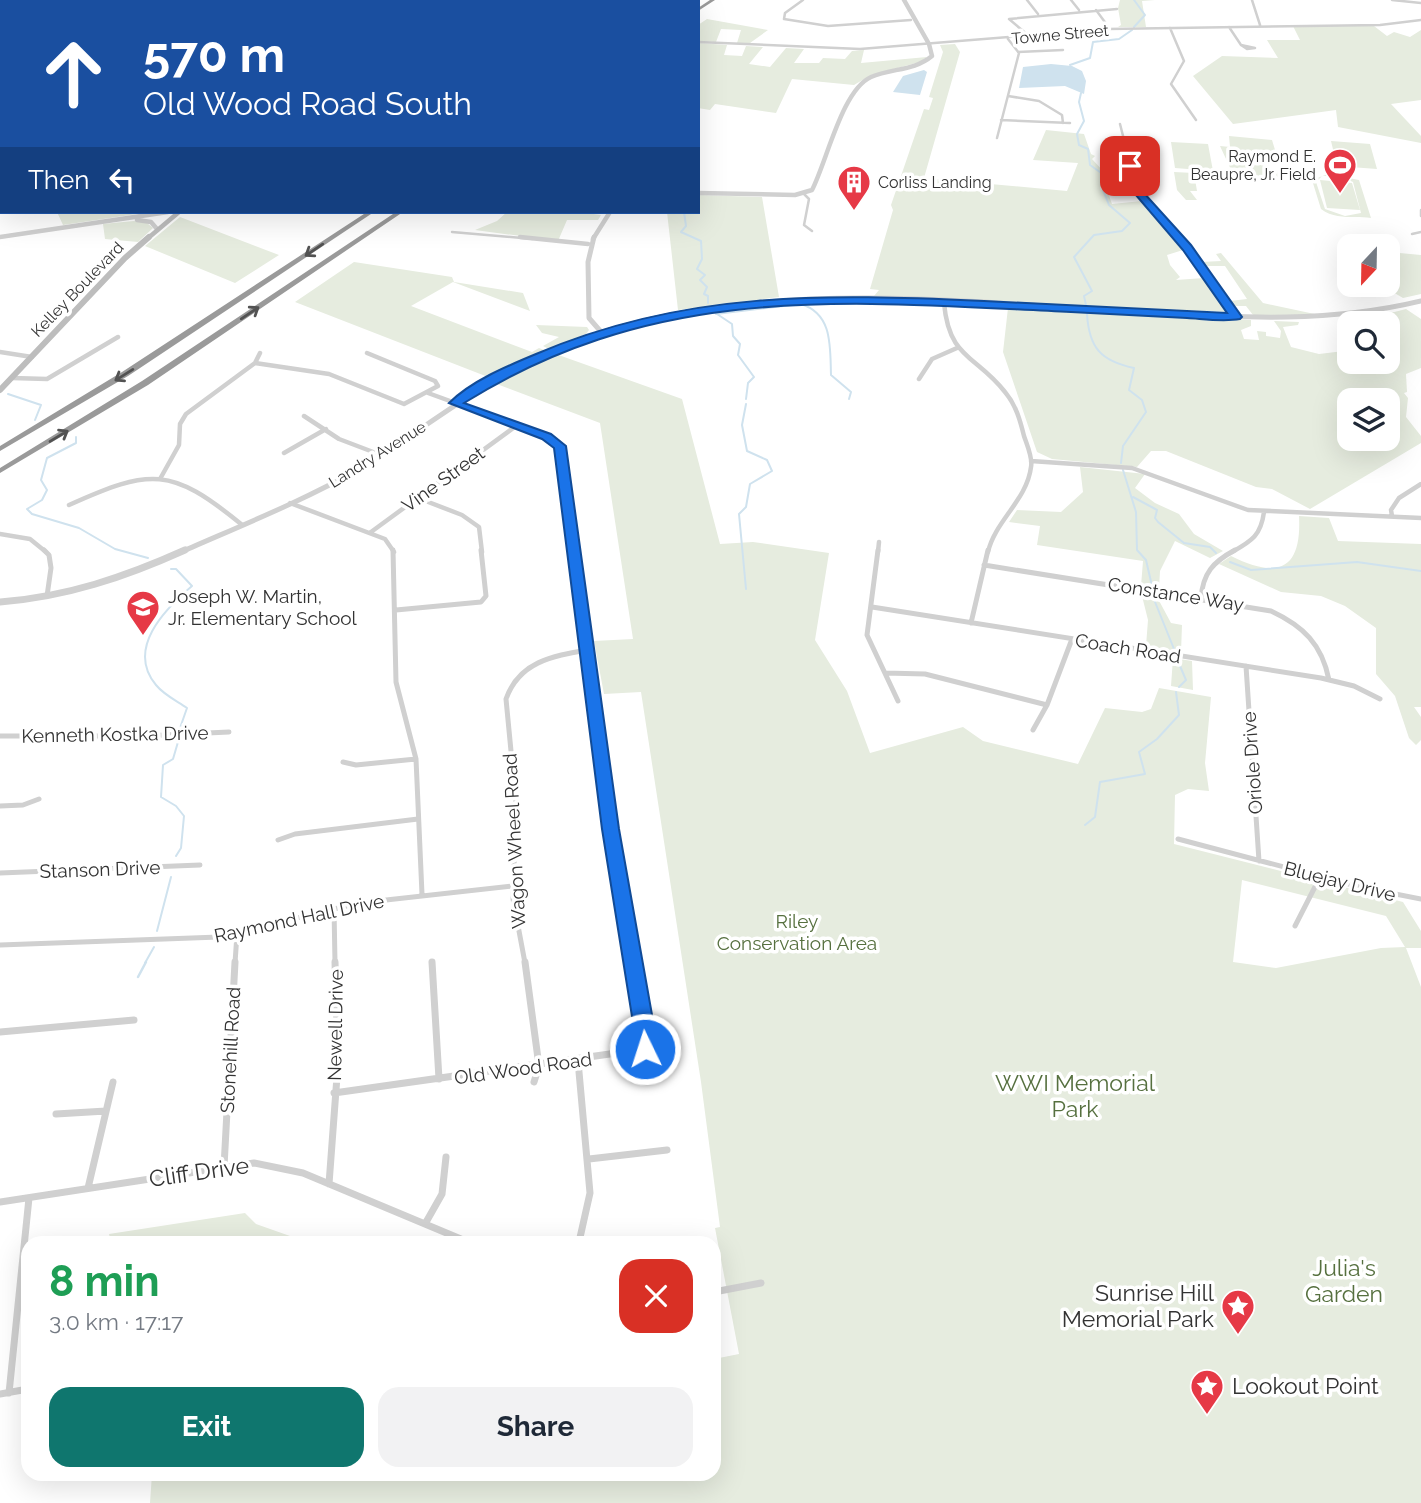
<!DOCTYPE html>
<html lang="en">
<head>
<meta charset="utf-8">
<style>
  :root { --surface:#fff; --page:#f2f2f3; --text:#1f2937; --muted:#747a83; --accent:#0f766e }
  body { margin:0; font-family:Raleway,sans-serif; background:var(--page); color:var(--text); height:100vh; display:flex; flex-direction:column; font-size:26px; white-space:nowrap }
  * { box-sizing:border-box; margin:0 }
  p { font-size:23px; color:var(--muted) }
  .icon { flex:none; width:38px; height:38px; fill:none; stroke:currentColor; stroke-width:2; stroke-linecap:round; stroke-linejoin:round }
  .map { position:relative; flex:1; overflow:hidden }
  .side { position:absolute; left:21px; top:1236px; width:700px; height:245px; display:flex; flex-direction:column; background:var(--surface); border-radius:21px; box-shadow:0 7px 28px #0002 }
  .side>* { flex:none }
  .hud { position:absolute; left:0px; top:0px; width:700px; height:214px; box-shadow:0 7px 28px #0002; background:#1a4fa0; color:#fff; overflow:hidden }
  .needle { width:46px; rotate:202deg }
  .tools { position:absolute; left:1337px; top:234px; display:grid; gap:14px }
  .tools a { display:grid; place-items:center; width:63px; height:63px; border-radius:14px; background:var(--surface); box-shadow:0 7px 28px #0002; font-size:35px }
  .pin { position:absolute; display:grid; place-items:center; width:60px; height:60px; color:#fff; margin:-30px; border-radius:14px; box-shadow:0 4px 10px #0006 }
  .me { position:absolute; width:77px; margin:-38px; rotate:356deg; stroke-linejoin:round; filter:drop-shadow(0 0 5px #0008) }
  .turn { display:flex; align-items:center; gap:24px; height:147px; padding:0 28px; font-size:32px }
  .turn .icon { width:91px; height:91px; stroke-width:2.5 }
  .turn b { display:block; font-size:49px; line-height:60px }
  .then { display:flex; align-items:center; height:66px; padding:0 28px; background:#0003; gap:14px; font-size:26px }
  .round { display:grid; place-items:center; flex:none; width:74px; height:74px; border-radius:21px; background:var(--page) }
  .headline { display:flex; align-items:center; justify-content:space-between; height:119px; padding:0 28px }
  h1 { font-size:42px; font-weight:700; line-height:52px; color:#1e9e55 }
  .primary-button { display:flex; gap:14px; margin-top:auto; padding:14px 28px }
  .primary-button a { flex:1; height:80px; border-radius:21px; background:var(--accent); color:#fff; font-size:28px; font-weight:700; line-height:80px; text-align:center }
  .primary-button a+a { background:var(--page); color:var(--text) }
  .map>svg:first-child { display:block }
  .green { fill:#e6ecdf; fill-rule:evenodd }
  .water { fill:#cfe2ee }
  .lines { fill:none; stroke-linecap:round; stroke-linejoin:round }
  .stream-far1 { stroke:#cfe2ee; stroke-width:2 }
  .stream { stroke:#cfe2ee; stroke-width:2.5 }
  .river { fill:#cfe2ee; fill-rule:evenodd }
  .minor-far3 { stroke:#d0d0d0; stroke-width:2.5 }
  .minor-far2 { stroke:#d0d0d0; stroke-width:4.5 }
  .minor-far1 { stroke:#d0d0d0; stroke-width:5 }
  .minor { stroke:#d0d0d0; stroke-width:7 }
  .tertiary-far2 { stroke:#d0d0d0; stroke-width:4.5 }
  .tertiary-far1 { stroke:#d0d0d0; stroke-width:5 }
  .tertiary { stroke:#d0d0d0; stroke-width:7 }
  .secondary-far1 { stroke:#bdbdbd; stroke-width:4.5 }
  .secondary { stroke:#bdbdbd; stroke-width:6 }
  .motorway { fill:#9a9a9a; fill-rule:evenodd }
  .oneway { stroke:#525252 }
  .route { fill:#1a73e8; stroke:#114b97; stroke-width:2 }
  .labels { text-anchor:middle; stroke-width:7; stroke-linejoin:round; paint-order:stroke }
  .far-street-label { font-size:16px; fill:#333; stroke:#fff }
  .far-poi-label { font-size:16px; fill:#333; stroke:#fff; text-anchor:end }
  .street-label { font-size:19px; fill:#333; stroke:#fff }
  .poi-label { font-size:19px; fill:#333; stroke:#fff; text-anchor:start }
  .park-label { font-size:19px; fill:#56703f; stroke:#fff }
  .near-park-label { font-size:23px; fill:#56703f; stroke:#fff }
  .near-street-label { font-size:23px; fill:#333; stroke:#fff }
  .near-poi-label { font-size:23px; fill:#333; stroke:#fff; text-anchor:end }
</style>
</head>
<body>
<div class="map">
<svg width="1421" height="1503" viewBox="0 0 1421 1503">
  <rect width="100%" height="100%" fill="#fff"/>
  <path class="green" d="M193,0h253l-254,2z
    M1120,0h35l-13,1 4,26h-28l3,-2 -3,-17z
    M707,19l61,11 -18,13h-13l4,-13 -20,-1 -5,13 -17,-1 -1,-16z
    M1293,26h81l13,10 7,-4 16,5 11,-7v70l-30,4 30,32v7l-83,-16 -2,-17 -103,14 -40,-48 29,-20 56,2 -11,-18h33z
    M699,43l28,2 -3,10 18,1 4,-10 17,1 -14,17 21,3 16,-19 18,1 -10,14h25l4,-5 22,1 7,-8 12,-1 -3,13 66,-6 -7,5 -49,13 -17,10 -62,-6 -16,34 -61,-9 -5,6 -12,-2z
    M955,44l5,8 -36,126 143,13 11,-28 -45,-3 13,-30 38,4 7,20 4,2 -3,3 12,13 2,12 7,4 -6,2 5,14 30,-3 41,49 -16,5 3,10 10,12 -4,3 28,-2 22,34 -352,-16 5,-6 -9,-1 23,-79 -2,-5 33,-96 5,1 4,-12 -4,-1 14,-45 -3,-7z
    M1229,136l43,4 7,23 -23,-1 21,9 1,6 -45,-3 -13,-28 10,1z
    M1331,141l39,3 7,25 -40,-3z
    M1171,142l37,2 5,27 -38,-3z
    M1174,172l20,1 3,18h-7l7,9h-11l-9,-10z
    M1328,174l31,6 12,38c-15,-3 -34,3 -50,-9l-9,-29zM1322,176h18l13,6 8,31 -16,3 -20,-7 -9,-27z
    M1320,180l32,3 8,27 -33,-2z
    M698,195l64,2 17,100 -101,13 -11,-98h31z
    M57,212h93l-87,13z
    M507,212h72l22,3 -3,5h-31l-9,21 -83,-11 22,-9z
    M180,217l99,38 -44,28 -90,-37z
    M134,221l13,2 6,5 -15,14 -33,-3 -2,-15z
    M1389,252l32,3v39l-18,4 -22,-13h7z
    M1221,253l42,50 61,13 -71,-1 -7,-9h-12l-4,-5 17,-2 -22,-33h-21l-3,-4 20,-1 -5,-7z
    M354,262l98,15 2,5 69,11 7,18 -77,-29 -42,24 121,46 7,-4 5,2 -56,27 -193,-75z
    M1008,308l243,12v6l-10,4 3,9 15,1 -2,-9 9,1v4l14,2 1,-7 -7,-10 25,1 -1,3 -15,2 8,20 28,7 25,-3 -6,-16 1,-13 32,-4 35,-9 15,10v49l-15,6 1,18 -3,1 4,5 -2,19 15,19v7l-111,66 -38,-20 -16,-2 -90,-36h-15l-14,16 -85,-8 -15,-7 -34,-100zM1349,324h39v38h-39zM1349,401h39v38h-39z
    M536,325l51,2 2,3 -3,4 -37,15 -6,-3 16,-9 -17,-4z
    M553,353l129,46 38,145 33,-2 76,11 -14,87 32,51 23,62 93,-26 20,14 95,23 27,-56 37,4 9,-3 8,-21 52,9 -6,66 4,28 -21,-2 -13,6 -1,49 229,58 18,29v17h-15l15,39v516h-1271l2,-29h562v-115l25,-5 -24,-126 5,-1 -19,-145 -60,-390 -37,2 -10,-53 39,-2 -33,-216 -106,-40zM1242,880l144,36 19,31 -24,1 -105,20 -43,-6z
    M1080,467l65,7 -10,14 20,15 24,11 15,20 29,17 -13,7 -35,-17 -15,30 -1,18 -18,-3 2,-25 -106,-16 3,-19 -31,-4 8,-12 44,2 22,-20z
    M1299,516l30,2 9,23 83,3v163h-7l7,10v23l-5,5 -7,-7 -14,-42 -19,-22v-46l-31,-22 -24,-10 -40,-4 -62,-28 12,-8c46,23 71,15 68,-40z
    M1141,592l15,3 15,28 11,2 -1,27 -35,-6 2,-26z
    M1173,658l19,3 1,29 -22,-4z
    M245,1213l11,11 51,18h-196l-2,-8z"/>
  <path class="water" d="M1051,64l21,2 10,5 4,10 -2,13 -19,-8 -46,2 4,-21z
    M924,70l3,2 -7,23 -27,-3 10,-16z"/>
  <g class="lines">
    <path class="stream-far1" d="M518,0l19,2
      M1134,0l11,15 -11,12
      M425,2l6,-2
      M1070,65l20,-7 3,-16 26,-3 13,-9
      M1081,93l-2,9 5,19 -7,13 2,11 9,4 2,16 14,10 2,9 -3,6 6,15 21,18 -8,8 -28,4 -20,22 18,34 -8,5 2,9
      M684,212l2,14 -5,6 20,9 1,18 -5,10 8,6 -5,5 7,7 -3,7 4,2v7
      M714,312l18,12 1,12 7,8 -2,11 16,22 -6,6 -2,16
      M716,314l85,-10c32,10 29,43 30,71l20,17 -2,7
      M1087,314c2,34 14,47 47,54l-5,22 13,10 4,12 -23,34 -2,17
      M8,394l33,11 -6,15
      M746,404l-4,21 5,26 20,9 5,11 -22,13 -4,23 -7,7 7,75
      M76,437v6l-29,15 -6,22 6,10 -5,10 -15,9 5,5 47,14 36,21 33,9
      M1123,470l13,42 1,38 9,10 6,26
      M1133,497l24,13 -2,8 3,4 26,21 26,4 6,6
      M1230,562l21,8 106,-8 64,9
      M171,569h5l16,17c-28,24 -66,63 -36,99 8,10 21,16 31,23l-7,20
      M1153,597l21,52
      M1177,659l9,21 -7,7
      M1085,825l10,-8 5,-35 45,-8 -6,-22 18,-13 22,-24 -3,-23
      M176,856l5,-8 3,-32 -8,-10 -15,-9 2,-32 10,-6 5,-17
      M157,931l14,-54
      M145,963l9,-16"/>
    <path class="stream" d="M138,977l8,-15"/>
    <path class="river" d="M340,0h6l-2,2h-5z"/>
    <path class="minor-far3" d="M803,0l-18,13 -1,6 44,7 83,-6
      M1027,0l11,14
      M1071,0l8,10
      M1252,0l8,25
      M1392,0l29,3
      M1096,10l14,19
      M1229,27l12,18
      M1170,28l14,33 -13,23 25,36
      M1030,37l-21,-18 108,-10
      M698,42l162,7 248,-20 272,-4 41,-5
      M1241,45l14,3 -8,1z
      M1018,52l45,-2
      M1008,96l31,5 23,14 1,8
      M1001,120l69,3
      M1120,124l17,67 42,48
      M997,138l22,-85 -11,-14
      M804,194l5,5 -5,26 8,6
      M1421,210v6
      M282,212h23
      M452,232l81,7
      M1412,234l9,-2"/>
    <path class="minor-far2" d="M520,237l68,7
      M1178,237l58,80
      M944,303c5,56 32,52 61,89 11,13 15,28 19,44 3,9 9,22 7,31 -4,33 -36,54 -43,85
      M0,352l32,5
      M255,363l74,11 75,30 34,-18 -3,-5 -68,-28
      M12,378l35,1 71,-42
      M919,379l13,-20 25,-11
      M428,393l118,43 14,10 14,106
      M304,416l35,23 42,16
      M284,453l42,-24
      M1031,461l101,7 116,42 173,8
      M160,479l19,-34 1,-21 6,-10 69,-51 5,-10
      M418,498l44,17 17,12 3,25
      M290,503l95,36 9,13
      M69,505c82,-37 102,-38 172,19
      M1392,516l-1,-6 8,-12 22,-14
      M371,532l145,-106
      M0,534l30,5 16,13
      M878,552l1,-10
      M1232,552c20,-11 29,-17 32,-40"/>
    <path class="minor-far1" d="M44,550l5,5 2,13 -4,28
      M393,550l3,132 20,77 6,135
      M574,550l37,279 22,134
      M878,550l-11,85 31,66
      M984,565l287,46c32,15 51,33 58,69
      M1201,598c2,-25 12,-36 34,-48
      M872,607l449,71 33,8 26,13
      M396,610l85,-8 5,-6 -5,-46
      M971,623l17,-73
      M1246,666l13,195
      M885,673l40,1 122,31
      M1033,730l14,-25 25,-66
      M0,736h143l86,-4
      M343,762l13,3 60,-6
      M0,806l23,-1 16,-6
      M1178,839l182,48 61,12
      M278,840l17,-6 123,-15
      M0,873l200,-8
      M334,908l1,55
      M1295,926l25,-49
      M0,945l219,-8 140,-34 154,-17
      M235,963l2,-29
      M525,963l-12,-64 3,-96 -10,-104c13,-37 46,-43 81,-49"/>
    <path class="minor" d="M432,962l7,117
      M525,962l14,104 -5,16
      M0,1032l134,-12
      M578,1061l12,132 -11,49
      M334,1093l311,-44 -12,-87
      M56,1114l50,-3
      M589,1159l78,-9
      M224,1167l11,-205
      M329,1184l9,-121 -3,-101
      M88,1188l25,-106
      M0,1202l254,-39 49,10 165,69
      M425,1224l17,-30 4,-37
      M714,1292l47,-9
      M9,1393l20,-195
      M0,1394l28,-5"/>
    <path class="tertiary-far2" d="M698,193l97,2 17,-5c15,-29 30,-100 59,-113 21,-9 43,-6 61,-21l-3,-12 -25,-44
      M137,220l14,2 6,7
      M0,237l168,-25
      M593,239l17,-27"/>
    <path class="tertiary-far1" d="M594,237l-6,25 1,56 13,15
      M181,552c59,-26 122,-51 178,-83 56,-34 107,-75 165,-105 46,-24 98,-38 149,-49 156,-32 318,-11 475,-2 93,5 182,10 273,-12"/>
    <path class="tertiary" d="M0,602c66,-5 125,-25 185,-52"/>
    <path class="secondary-far1" d="M147,239l32,-27"/>
    <path class="secondary" d="M0,390l125,-132 24,-21"/>
    <path class="motorway" d="M688,0h5l-1,2h-6z
      M710,0h5l-17,11v-3z
      M367,212h7l-246,164 -128,75v-5l122,-74z
      M396,212h7l-255,173 -148,88v-5l142,-87z"/>
  </g>
  <defs><path id="oneway-shaft" d="M-6 0H5M1.5-3L5.5 0L1.5 3" fill="none" stroke-width="1.6" stroke-linecap="round" stroke-linejoin="round" transform="scale(1.75)"/></defs>
  <g class="oneway">
    <use href="#oneway-shaft" transform="translate(314 250) rotate(146)"/>
    <use href="#oneway-shaft" transform="translate(250 313) rotate(-34)"/>
    <use href="#oneway-shaft" transform="translate(124 375) rotate(148)"/>
    <use href="#oneway-shaft" transform="translate(59 436) rotate(-31)"/>
  </g>
  <path class="route" d="M1130,163l5,3 8,26 48,53 51,72 -2,2c-17,3 -36,0 -53,-1 -39,-2 -78,-4 -116,-6 -220,-10 -410,-32 -607,91l87,31 15,12 53,383 35,197 -2,28h-14l-36,-225 -48,-381 -12,-9 -93,-36c22,-22 58,-37 87,-49 149,-64 290,-60 448,-53 81,4 162,8 243,12l-44,-63 -48,-56 -10,-28z"/>
  <defs>
    <symbol id="stadium-pin" viewBox="-11 -11 22 30"><path d="M0 17L-7.5 6A9.5 9.5 0 1 1 7.5 6Z" fill="#e63946" stroke="#fff"/><path d="M0-5a6.5 5 0 1 0 0 10a6.5 5 0 1 0 0-10ZM-3.5-1.8h7v3.6h-7Z" fill="#fff"/></symbol>
    <symbol id="building-pin" viewBox="-11 -11 22 30"><path d="M0 17L-7.5 6A9.5 9.5 0 1 1 7.5 6Z" fill="#e63946" stroke="#fff"/><path d="M-4-6H4V6H1V3H-1V6H-4ZM-2.5-4.3h1.7v1.8h-1.7ZM.8-4.3h1.7v1.8H.8ZM-2.5-1h1.7V.8h-1.7ZM.8-1h1.7V.8H.8Z" fill="#fff"/></symbol>
    <symbol id="school-pin" viewBox="-11 -11 22 30"><path d="M0 17L-7.5 6A9.5 9.5 0 1 1 7.5 6Z" fill="#e63946" stroke="#fff"/><path d="M0-5L7-2L0 1L-7-2ZM-4 1L0 2.5L4 1V4Q0 6-4 4Z" fill="#fff"/></symbol>
    <symbol id="sight-pin" viewBox="-11 -11 22 30"><path d="M0 17L-7.5 6A9.5 9.5 0 1 1 7.5 6Z" fill="#e63946" stroke="#fff"/><path d="M0-6L1.8-2.2L6-1.7L2.9 1.2L3.7 5.4L0 3.3L-3.7 5.4L-2.9 1.2L-6-1.7L-1.8-2.2Z" fill="#fff"/></symbol>
  </defs>
  <g fill-rule="evenodd">
    <use href="#stadium-pin" x="1321" y="146" width="38" height="52"/>
    <use href="#building-pin" x="835" y="163" width="38" height="52"/>
    <use href="#school-pin" x="124" y="588" width="38" height="52"/>
    <use href="#sight-pin" x="1219" y="1287" width="38" height="52"/>
    <use href="#sight-pin" x="1188" y="1367" width="38" height="52"/>
  </g>
  <g class="labels">
    <g class="far-street-label">
      <text transform="translate(1060 34) rotate(-5)" y="6">Towne Street</text>
      <text transform="translate(77 289) rotate(-46)" y="6">Kelley Boulevard</text>
      <text transform="translate(377 454) rotate(-32)" y="6">Landry Avenue</text>
    </g>
    <g class="far-poi-label">
      <text x="1316" y="162">Raymond E.<tspan x="1316" dy="18">Beaupre, Jr. Field</tspan></text>
      <text x="878" y="188" text-anchor="start">Corliss Landing</text>
    </g>
    <g class="street-label">
      <text transform="translate(443 479) rotate(-36)" y="7">Vine Street</text>
      <text transform="translate(1176 594) rotate(9)" y="7">Constance Way</text>
      <text transform="translate(1128 648) rotate(9)" y="7">Coach Road</text>
      <text transform="translate(115 734) rotate(-1)" y="7">Kenneth Kostka Drive</text>
      <text transform="translate(1252 763) rotate(-94)" y="7">Oriole Drive</text>
      <text transform="translate(514 841) rotate(-93)" y="7">Wagon Wheel Road</text>
      <text transform="translate(100 869) rotate(-2)" y="7">Stanson Drive</text>
      <text transform="translate(1340 881) rotate(14)" y="7">Bluejay Drive</text>
      <text transform="translate(299 918) rotate(-12)" y="7">Raymond Hall Drive</text>
      <text transform="translate(335 1025) rotate(-89)" y="7">Newell Drive</text>
      <text transform="translate(230 1050) rotate(-87)" y="7">Stonehill Road</text>
      <text transform="translate(523 1068) rotate(-8)" y="7">Old Wood Road</text>
    </g>
    <g class="poi-label">
      <text x="168" y="603">Joseph W. Martin,<tspan x="168" dy="22">Jr. Elementary School</tspan></text>
    </g>
    <g class="park-label">
      <text x="797" y="928">Riley<tspan x="797" dy="22">Conservation Area</tspan></text>
    </g>
    <g class="near-park-label">
      <text x="1075" y="1091">WWI Memorial<tspan x="1075" dy="26">Park</tspan></text>
      <text x="1344" y="1276">Julia's<tspan x="1344" dy="26">Garden</tspan></text>
    </g>
    <g class="near-street-label">
      <text transform="translate(199 1172) rotate(-8)" y="8">Cliff Drive</text>
    </g>
    <g class="near-poi-label">
      <text x="1214" y="1301">Sunrise Hill<tspan x="1214" dy="26">Memorial Park</tspan></text>
      <text x="1232" y="1394" text-anchor="start">Lookout Point</text>
    </g>
  </g>
</svg>
<div class="tools">
<a><svg class="needle" viewBox="-14 -14 28 28"><path d="M0-13l5 13h-10z" fill="#e53935"/><path d="M0 13l5-13h-10z" fill="#747a83"/></svg></a>
<a><svg class="icon" aria-label="search" viewBox="0 0 24 24"><circle cx="10" cy="10" r="6"/><path d="M15 15l6 6"/></svg></a>
<a><svg class="icon" aria-label="layers" viewBox="0 0 24 24"><path d="M12 4l9 5-9 5-9-5zM3 14l9 5 9-5"/></svg></a>
</div>
<div class="pin" style="left:1130px;top:166px;background:#d93025"><svg class="icon" aria-label="arrive" viewBox="0 0 24 24"><path d="M6 21V4h12l-3 4 3 4H6"/></svg></div>
<svg class="me" style="left:645px;top:1049px" viewBox="-20 -20 40 40"><circle r="17" fill="#1a73e8" stroke="#fff" stroke-width="3"/><path d="M0-11L8 9 0 5-8 9z" fill="#fff"/></svg>
<div class="hud">
<div class="turn"><svg class="icon" aria-label="ahead" viewBox="0 0 24 24"><path d="M12 20V5M6 11l6-6 6 6"/></svg><div><b>570 m</b>Old Wood Road South</div></div>
<div class="then">Then<svg class="icon" aria-label="left" viewBox="0 0 24 24"><path d="M17 20v-9H6M10 6l-5 5 5 5"/></svg></div>
</div>
<section class="side">
<div class="headline"><div><h1>8 min</h1><p>3.0 km · 17:17</p></div><a class="round" style="background:#d93025;color:#fff"><svg class="icon" aria-label="close" viewBox="0 0 24 24"><path d="M6 6l12 12M18 6L6 18"/></svg></a></div>
<div class="primary-button"><a>Exit</a><a>Share</a></div>
</section>
</div>
</body>
</html>
